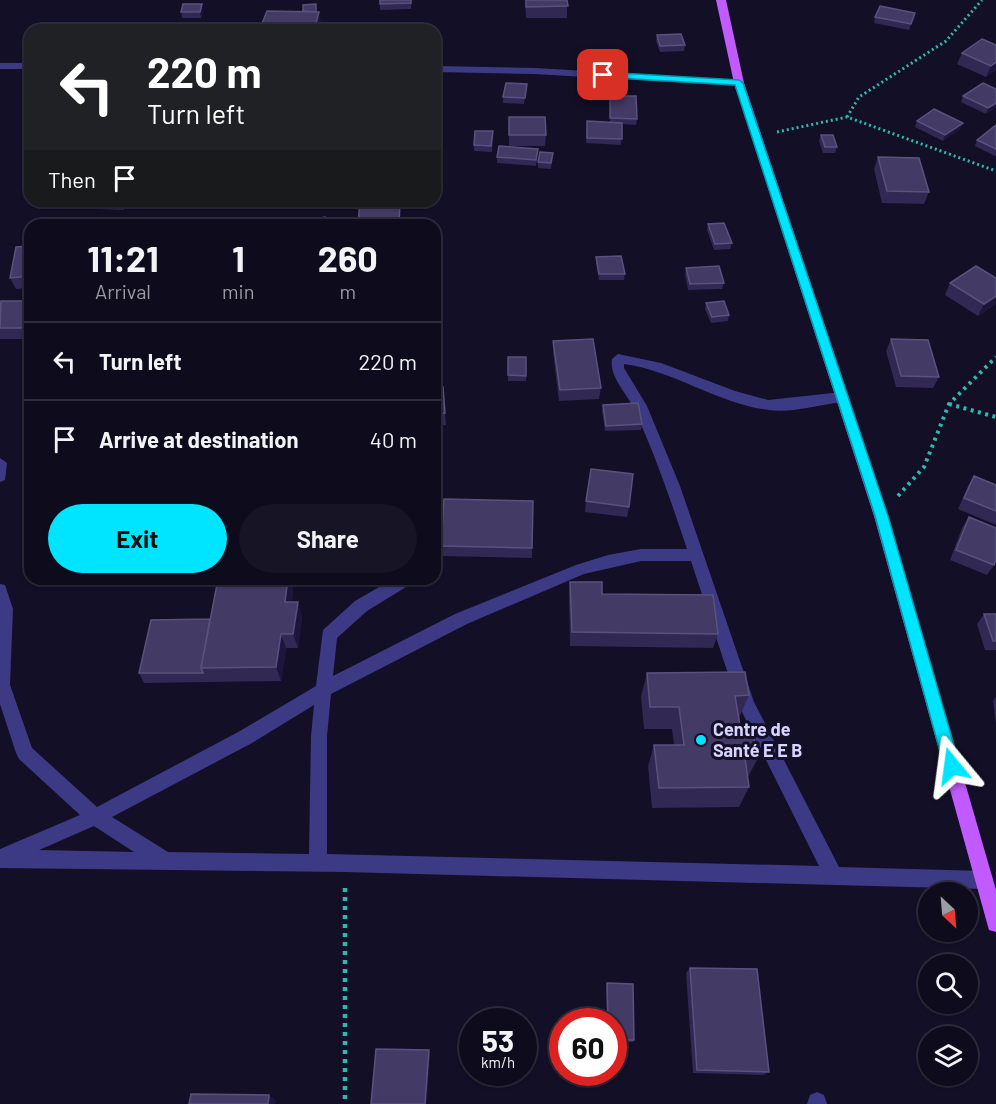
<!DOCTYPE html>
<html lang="en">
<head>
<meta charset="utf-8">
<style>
  :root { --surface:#0e0b1c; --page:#171425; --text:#f1f3f6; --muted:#9b9ba3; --line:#2e2b3b; --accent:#00e5ff }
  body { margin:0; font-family:Barlow,sans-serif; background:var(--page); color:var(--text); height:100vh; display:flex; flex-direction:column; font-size:22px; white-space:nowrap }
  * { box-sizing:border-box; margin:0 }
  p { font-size:20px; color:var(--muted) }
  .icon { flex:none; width:33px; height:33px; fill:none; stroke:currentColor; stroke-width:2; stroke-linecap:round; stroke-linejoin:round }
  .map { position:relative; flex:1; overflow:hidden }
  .panel { position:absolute; left:24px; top:219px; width:417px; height:366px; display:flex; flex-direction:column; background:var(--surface); border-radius:18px; box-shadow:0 2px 4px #0004,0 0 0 2px var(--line) }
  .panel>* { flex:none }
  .banner { position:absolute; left:24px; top:24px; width:417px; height:183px; border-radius:18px; box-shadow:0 2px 4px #0004,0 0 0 2px var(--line); background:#202124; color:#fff; overflow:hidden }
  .needle { width:39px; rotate:154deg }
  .tools { position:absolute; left:918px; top:882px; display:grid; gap:12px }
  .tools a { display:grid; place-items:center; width:60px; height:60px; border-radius:50%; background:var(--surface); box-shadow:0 2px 4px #0004,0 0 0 2px var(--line); font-size:30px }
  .speed { position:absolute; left:459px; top:1008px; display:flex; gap:12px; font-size:30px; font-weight:700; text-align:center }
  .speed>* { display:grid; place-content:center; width:78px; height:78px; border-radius:50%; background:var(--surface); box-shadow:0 2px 4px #0004,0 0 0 2px var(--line); line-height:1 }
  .speed small { font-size:15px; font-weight:400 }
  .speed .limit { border:9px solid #d22; background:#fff; color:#111 }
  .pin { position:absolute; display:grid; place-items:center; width:51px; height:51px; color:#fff; margin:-26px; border-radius:12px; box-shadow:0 3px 9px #0006 }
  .me { position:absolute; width:66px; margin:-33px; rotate:344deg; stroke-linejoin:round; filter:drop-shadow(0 0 4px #0008) }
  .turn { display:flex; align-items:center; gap:21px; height:126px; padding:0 24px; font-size:27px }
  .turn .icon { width:78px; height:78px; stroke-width:2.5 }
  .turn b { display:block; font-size:42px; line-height:51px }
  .then { display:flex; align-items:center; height:57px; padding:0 24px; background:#0003; gap:12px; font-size:22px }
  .eta { display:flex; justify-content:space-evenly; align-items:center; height:102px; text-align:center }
  .eta b { font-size:36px; font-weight:700; line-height:42px }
  .cta { display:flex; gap:12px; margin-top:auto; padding:12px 24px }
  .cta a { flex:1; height:69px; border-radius:36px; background:var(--accent); color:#111; font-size:24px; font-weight:700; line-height:69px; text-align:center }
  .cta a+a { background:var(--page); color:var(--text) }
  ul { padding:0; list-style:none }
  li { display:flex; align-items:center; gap:18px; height:78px; padding:0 24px; border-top:2px solid var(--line) }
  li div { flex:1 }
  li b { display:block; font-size:22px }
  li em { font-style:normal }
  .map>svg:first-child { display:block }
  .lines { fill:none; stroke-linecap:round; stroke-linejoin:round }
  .path-far2 { stroke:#2fb8b0; stroke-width:3; stroke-dasharray:2 3; stroke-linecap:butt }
  .path-far1 { stroke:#2fb8b0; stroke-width:4; stroke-dasharray:3 4.5; stroke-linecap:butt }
  .path { stroke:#2fb8b0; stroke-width:4.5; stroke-dasharray:4 5; stroke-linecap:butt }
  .minor { fill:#3d3a85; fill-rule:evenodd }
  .major { fill:#c25bff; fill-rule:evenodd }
  .wall { fill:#312854 }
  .shaded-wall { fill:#1d163a }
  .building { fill:#433a66; stroke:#5a527e; stroke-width:1.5 }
  .route { fill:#00e5ff; stroke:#0095a6; stroke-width:1.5 }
  .poi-dot { fill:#00e5ff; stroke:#130f26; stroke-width:2 }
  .labels { text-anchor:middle; stroke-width:6; stroke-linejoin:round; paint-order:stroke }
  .poi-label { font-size:18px; font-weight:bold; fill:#d9d4ff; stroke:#130f26; text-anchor:start }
</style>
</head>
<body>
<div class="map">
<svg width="996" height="1104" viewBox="0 0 996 1104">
  <rect width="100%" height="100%" fill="#130f26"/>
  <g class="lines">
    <path class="path-far2" d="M847,117l12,-20 87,-56 36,-41
      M777,132l70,-15 149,54"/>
    <path class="path-far1" d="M949,404l47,13
      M898,496l26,-29 25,-63 47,-47"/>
    <path class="path" d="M345,888v216"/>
    <path class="minor" d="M0,63h30v6h-30z
      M435,66l100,2 204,12 5,3 -5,3 -204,-12 -100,-2z
      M618,354l43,9 74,28 33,9 74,-8 5,2 2,3 -2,3 -5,2c-24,3 -49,11 -73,8 -51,-6 -94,-39 -145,-46v4l23,38 33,80 74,216 85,165 145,4 7,2 2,7 -2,7 -7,2 -639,-17 -345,-4v-19l80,-34 -61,-56 -3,-6 -16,-49v-120l5,1 8,24 -3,76 22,63 65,59 143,-76 76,-45 7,-56 32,-29 38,-22h21l-3,5 -44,27 -30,27 -4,38 122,-62 121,-49 32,-10 33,-6h46c-16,-48 -32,-95 -53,-140 -7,-16 -25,-32 -22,-50zM641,561h50l47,143 81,162 -492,-12v-118l4,-42 136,-70 117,-50zM314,705l-3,31 -2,118 -141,-2 -56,-35 140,-74zM94,826l40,26 -95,-2z
      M0,458l7,5 -2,17 -5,2z
      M817,1092l7,3 3,9h-20l3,-9z"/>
    <path class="major" d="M716,0h10l18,83 144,433 108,374v42l-7,-2 -2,-7 -113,-407 -140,-433z"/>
  </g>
  <path class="wall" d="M380,0h32l-1,9 -31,1z
    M525,0h42v18h-41z
    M203,10l-2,8h-19l-1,-6z
    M317,12l4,11 -2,7h-57l-1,-4z
    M915,13l-6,17 -35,-7 1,-6z
    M657,35l28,10 -1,6 -24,1 -4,-11z
    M996,45v25l-10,7 -29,-13 5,-11z
    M527,84l-3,20 -21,-1v-6z
    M610,96l27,23 -1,6 -14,-1 -1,21 -35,-2 1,-22 23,1z
    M963,96l33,11 -10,7 -25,-12z
    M509,117l37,18 -1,11h-36z
    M917,121l46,2 -3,6 -17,12 -28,-14z
    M996,125v30l-1,1 -20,-10 2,-6z
    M821,135l16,12 -2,6h-12l-4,-12z
    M493,137l-1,15 -18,-1v-6z
    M538,149l-2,17 -39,-3v-6z
    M553,153l-2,16 -13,-1v-6z
    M878,157l51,35 -5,12 -42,-1 -8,-34z
    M96,201h32l-4,9 -27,-1 -2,-6z
    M263,201h35l-1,4 -33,-1z
    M360,201l41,3v21h-42z
    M708,224l24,19 -2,6 -16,1 -7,-20z
    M30,246v42l-14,1 -6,-11z
    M596,257l29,17 -1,6h-25l-3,-17z
    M686,268l38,15 -2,6 -34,1 -3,-16z
    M950,283l46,21 -18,12 -33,-21z
    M30,301v38h-30v-37z
    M706,303l23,12 -1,6 -17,2 -6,-14z
    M891,339l48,38 -6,11 -37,-1 -10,-36z
    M553,341l48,47 -2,11 -40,2 -6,-49z
    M508,357h18v24h-18z
    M435,387l10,26 1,12 -11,1z
    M603,405l39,19 -1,6 -36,1 -3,-20z
    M974,476l22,9v40l-38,-16 10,-23z
    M533,501l-1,57 -90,-2 -1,-10z
    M586,501l43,6 -2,10 -42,-5z
    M969,517l25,48 -7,10 -37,-15 12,-32z
    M570,582l32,12 116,40 -5,14 -143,-2 -1,-50z
    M293,589l-1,13 10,14 -4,32h-12l-5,33 -137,2 -5,-10 71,-54z
    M984,614h12v36h-11l-8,-26z
    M647,673l102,22 -10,23 2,13 17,27 -10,19 1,10 -10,20 -87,1 -4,-42 6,-21h20l-2,-16h-28l-3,-33z
    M996,697v27l-3,-23z
    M690,968l79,104 -6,3 -70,-2 -7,-100z
    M607,983l27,57 -1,2h-19v-20h-7l-1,-37z"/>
  <path class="shaded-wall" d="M202,4l1,6 -2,8 -1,-6z
    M319,12l2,11 -2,7h-4v-3z
    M996,62v8l-10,7 5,-11z
    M996,103v4l-10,7 2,-6z
    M963,123l-3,6 -17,12 2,-6z
    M123,201h5l-4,9 -2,-6z
    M400,201h1v24h-2v-3z
    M996,296v8l-18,12 6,-12z
    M288,579h2l3,10 -3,27 -5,-14z
    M298,602l4,14 -4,32 -5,-14z
    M281,634l5,14 -5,33 -5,-14z
    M429,1050l1,5 -3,49h-2z
    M269,1095l7,5 -1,4h-7z"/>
  <path class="building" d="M380,0h31v3l-31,1z
    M526,0h41l1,6 -42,1z
    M183,4h19l-2,8h-19z
    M316,4v8l-13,-1v-6z
    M880,6l35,7 -4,11 -36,-7z
    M267,11l52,1 -4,15 -54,-1z
    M681,34l4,11 -25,1 -3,-11z
    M982,39l14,6v17l-5,4 -29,-13z
    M506,83l21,1 -2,14 -22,-1z
    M983,83l13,6v14l-8,5 -25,-12z
    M610,96h26l1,23 -27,-1z
    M934,109l29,14 -18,12 -28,-14z
    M509,117h36l1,18h-37z
    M587,121l35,2v16l-35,-1z
    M996,125v24l-19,-9z
    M475,131h18l-2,15 -17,-1z
    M821,135h12l4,12h-12z
    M499,146l39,3 -2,11 -39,-3z
    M540,152l13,1 -2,10 -13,-1z
    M878,157l41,1 10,34 -42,-1z
    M96,201h27l-1,3 -27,-1z
    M360,201h40l-1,21 -41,2z
    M325,217l4,8h-39l-1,-1z
    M101,218l-1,7h-32l1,-5z
    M724,223l8,20 -17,1 -7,-20z
    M30,246v30l-20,2 6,-31z
    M621,256l4,18h-26l-3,-17z
    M719,266l5,17 -34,1 -4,-16z
    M976,266l20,12v18l-12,8 -34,-21z
    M1,301h29v27h-30z
    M724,301l5,14 -17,2 -6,-14z
    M593,339l8,49 -41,2 -7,-49z
    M891,339l37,1 11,37 -38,-1z
    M508,357h18v19l-18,-1z
    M435,387h8l2,26 -10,1z
    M638,403l4,21 -36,2 -3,-21z
    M591,469l42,5 -4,33 -43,-6z
    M974,476l22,9v26l-32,-13z
    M444,499l89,2 -1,47 -91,-2z
    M969,517l27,11v32l-2,5 -38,-15z
    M218,579h70l-3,23h13l-5,32h-12l-5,33 -75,1z
    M570,582h32v12l111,1 5,39 -146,-2z
    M984,614h12v27h-3z
    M210,619l-9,49 2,5h-64l12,-53z
    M745,672l4,23 -14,1 6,35h12l5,27h-13l4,29 -90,1 -5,-43h30l-5,-38h-29l-3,-34z
    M690,968l67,1 12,103 -72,-2z
    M607,983l26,1 1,56h-20v-18h-6z
    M376,1049l53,1 -4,54h-54z
    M191,1094l78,1 -1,9h-79z"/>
  <path class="route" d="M603,72l136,8 4,3 145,433 72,250 -3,5 -5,2 -6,-2 -2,-5 -69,-250 -140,-431 -136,-8v-4z"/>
  <circle class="poi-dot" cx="701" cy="740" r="6"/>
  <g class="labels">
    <g class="poi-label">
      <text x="713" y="736">Centre de<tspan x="713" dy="21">Santé E E B</tspan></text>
    </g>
  </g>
</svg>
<div class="tools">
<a><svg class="needle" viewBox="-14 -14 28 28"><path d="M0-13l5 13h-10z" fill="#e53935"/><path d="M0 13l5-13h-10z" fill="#9b9ba3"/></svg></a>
<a><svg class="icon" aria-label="search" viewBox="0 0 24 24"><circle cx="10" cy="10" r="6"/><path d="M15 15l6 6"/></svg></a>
<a><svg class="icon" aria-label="layers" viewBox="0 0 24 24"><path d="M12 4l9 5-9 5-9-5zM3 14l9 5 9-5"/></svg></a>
</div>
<div class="speed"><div>53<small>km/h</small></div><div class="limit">60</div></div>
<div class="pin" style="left:603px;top:75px;background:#d93025"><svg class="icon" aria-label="arrive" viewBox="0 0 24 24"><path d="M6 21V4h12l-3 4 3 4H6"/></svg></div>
<svg class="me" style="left:952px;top:766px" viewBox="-20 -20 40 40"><path d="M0-17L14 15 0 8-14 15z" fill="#00e5ff" stroke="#fff" stroke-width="4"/></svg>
<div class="banner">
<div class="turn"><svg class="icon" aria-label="left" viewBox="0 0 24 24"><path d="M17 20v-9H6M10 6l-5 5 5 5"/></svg><div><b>220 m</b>Turn left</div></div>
<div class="then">Then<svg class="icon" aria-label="arrive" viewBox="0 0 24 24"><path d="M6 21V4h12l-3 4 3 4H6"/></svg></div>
</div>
<section class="panel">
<div class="eta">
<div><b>11:21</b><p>Arrival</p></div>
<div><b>1</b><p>min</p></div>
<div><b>260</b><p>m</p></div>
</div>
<ul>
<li><svg class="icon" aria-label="left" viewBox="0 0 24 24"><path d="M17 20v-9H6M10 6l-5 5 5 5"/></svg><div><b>Turn left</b></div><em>220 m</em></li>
<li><svg class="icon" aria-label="arrive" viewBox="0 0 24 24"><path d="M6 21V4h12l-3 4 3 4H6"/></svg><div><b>Arrive at destination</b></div><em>40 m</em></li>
</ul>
<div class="cta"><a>Exit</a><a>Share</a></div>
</section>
</div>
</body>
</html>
